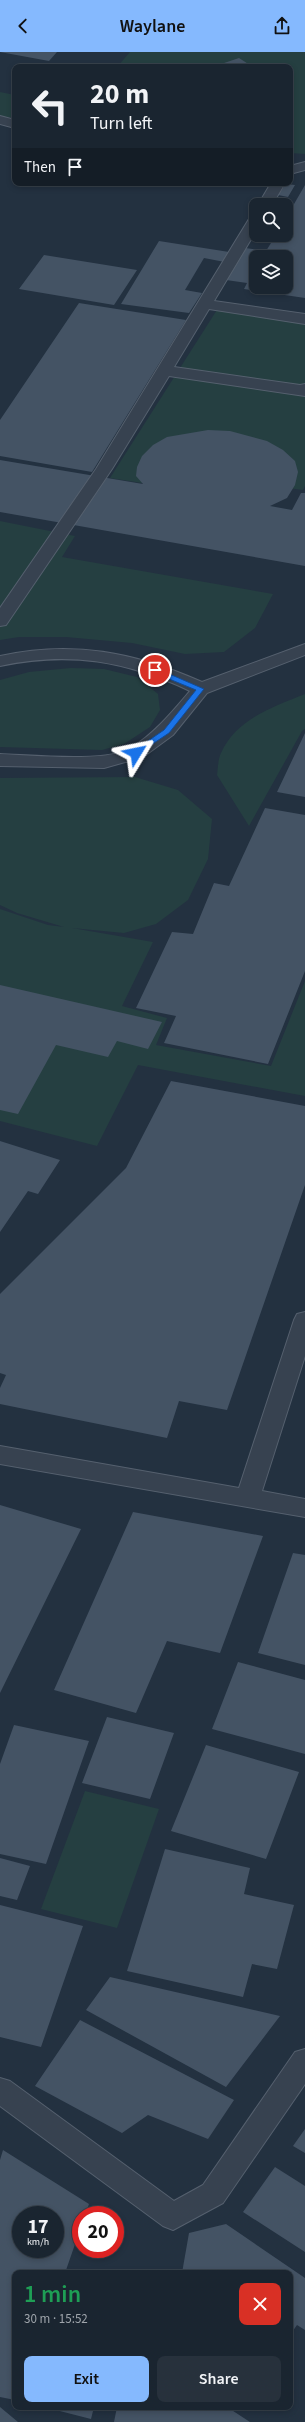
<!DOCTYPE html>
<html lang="en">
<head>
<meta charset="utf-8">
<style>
  :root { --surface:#1a2530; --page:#27313c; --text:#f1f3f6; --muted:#9fa5ab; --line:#38424c; --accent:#85b9fe }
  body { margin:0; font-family:"Source Sans 3",sans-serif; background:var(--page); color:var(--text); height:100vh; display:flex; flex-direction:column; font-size:15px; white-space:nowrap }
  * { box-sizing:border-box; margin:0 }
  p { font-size:13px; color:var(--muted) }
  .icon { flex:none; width:22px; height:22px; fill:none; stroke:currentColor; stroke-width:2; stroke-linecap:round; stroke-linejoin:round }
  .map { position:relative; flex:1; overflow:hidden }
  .details { position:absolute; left:12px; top:2218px; width:281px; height:140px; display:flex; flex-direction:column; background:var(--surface); border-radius:8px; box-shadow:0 2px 6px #0003,0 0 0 1px var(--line) }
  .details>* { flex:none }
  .hud { position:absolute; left:12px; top:12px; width:281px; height:122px; border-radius:8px; box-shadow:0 2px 6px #0003,0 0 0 1px var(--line); background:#1a2530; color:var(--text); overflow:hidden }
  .controls { position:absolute; left:249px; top:146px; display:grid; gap:8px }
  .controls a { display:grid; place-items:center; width:44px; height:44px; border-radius:8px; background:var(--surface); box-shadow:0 2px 6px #0003,0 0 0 1px var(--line); font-size:20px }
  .speed { position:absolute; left:12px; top:2154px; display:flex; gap:8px; font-size:20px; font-weight:700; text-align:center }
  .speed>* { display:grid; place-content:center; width:52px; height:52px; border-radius:50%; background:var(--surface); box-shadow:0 2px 6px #0003,0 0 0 1px var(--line); line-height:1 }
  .speed small { font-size:10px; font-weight:400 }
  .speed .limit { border:6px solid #d22; background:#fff; color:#111 }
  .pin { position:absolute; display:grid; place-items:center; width:34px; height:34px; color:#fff; margin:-17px; border:2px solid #fff; border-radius:50%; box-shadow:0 1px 4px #0007 }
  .me { position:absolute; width:44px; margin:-22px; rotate:55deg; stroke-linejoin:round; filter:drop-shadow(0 0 3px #0008) }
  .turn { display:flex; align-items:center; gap:14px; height:84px; padding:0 12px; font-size:18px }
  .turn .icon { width:52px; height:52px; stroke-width:2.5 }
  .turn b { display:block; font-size:28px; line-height:34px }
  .then { display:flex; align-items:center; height:38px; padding:0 12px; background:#0003; gap:8px; font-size:15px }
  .round { display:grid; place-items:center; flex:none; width:42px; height:42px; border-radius:8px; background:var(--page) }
  .headline { display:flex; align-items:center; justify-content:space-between; height:68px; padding:0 12px }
  h1 { font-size:24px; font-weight:600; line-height:30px; color:#1e9e55 }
  .cta { display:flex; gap:8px; margin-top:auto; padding:8px 12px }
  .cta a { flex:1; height:46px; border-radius:8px; background:var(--accent); color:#111; font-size:16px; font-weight:600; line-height:46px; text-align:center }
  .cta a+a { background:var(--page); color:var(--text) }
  header { display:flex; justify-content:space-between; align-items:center; height:52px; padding:0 12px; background:var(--accent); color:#111; font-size:18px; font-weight:600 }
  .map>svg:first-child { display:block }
  .green { fill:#253f41 }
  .building { fill:#445364; fill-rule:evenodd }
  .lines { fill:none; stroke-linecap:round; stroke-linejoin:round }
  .minor-casing { stroke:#55606e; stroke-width:2 }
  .minor { fill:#374250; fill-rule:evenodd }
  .route { fill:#1a73e8; stroke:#114b97 }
</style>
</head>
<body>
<header><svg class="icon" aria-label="back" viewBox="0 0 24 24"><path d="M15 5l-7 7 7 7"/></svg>Waylane<svg class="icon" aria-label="share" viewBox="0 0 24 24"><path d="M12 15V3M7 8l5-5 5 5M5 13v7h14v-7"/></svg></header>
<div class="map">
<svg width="305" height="2370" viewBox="0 0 305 2370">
  <rect width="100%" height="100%" fill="#233140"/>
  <path class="green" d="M130,0h175v102l-15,-1v-86h-173z
    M0,40l15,3v23l-15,-2z
    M222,250l83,12v172l-2,4 -22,-3 -10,16 -161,-25z
    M0,469l75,15 -13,21 211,37 -18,34 -31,24 -39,2 -53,-11 -66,-6h-47l-19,3z
    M71,616l33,1 33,8 21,17 2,16 -10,17 -26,17 -22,6 -102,-3v-67l29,-8z
    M305,642v35l-3,2 -53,95 -32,-51c1,-7 1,-16 4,-22 15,-34 52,-46 84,-59z
    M135,725l43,13 34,29 -4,40 -20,41 -32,24 -32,9 -52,-5 81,14 -31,64 45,12 -11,27 115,21 34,-85v115l-167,-31 -41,81 -97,-25v-212l48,16 16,2 -47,-14 -17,-8v-127z
    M85,1739l74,18 -42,119 -76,-19z"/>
  <path class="building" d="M0,0h57l-8,9z
    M239,6l14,9h-41z
    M286,132l9,1 -7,12 -10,-2z
    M305,133v113l-61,-9 3,-6 -21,-3 9,-16 -31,-6 -19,32 17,3 -13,20 -68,-9 38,-63 83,13 3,-6 21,3 10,-16h10v-17zM256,205h30v30h-30z
    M44,203l93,15 -23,35 -95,-16z
    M79,251l107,17 -94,152 -92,-16v-36z
    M208,378l22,1 37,10 16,9 12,11 3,11 -3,13 -8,13 -17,8 22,4 9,-17h4v73l-305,-54v-52l143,24 -7,-8 1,-9 5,-11 11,-11 14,-8z
    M305,681v64l-28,-5z
    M265,756l40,7v156l-37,93 -104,-21 12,-27 -40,-8 36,-76 21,2 21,-51 15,3z
    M0,933l162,37 -14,27 -31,-8 -9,16 -52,-12 -38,69 -18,-4z
    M171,1029l134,25v79l-78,225 -48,-9 -12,37 -167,-34v-16l6,-13 -6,-2v-79l126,-126z
    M0,1089l60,19 -22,34 -10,-3 -28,41z
    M0,1453l81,24 -81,164z
    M133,1460l130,24 -43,117 -53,-12 -31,72 -82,-23z
    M293,1501l12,2v110l-47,-12z
    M238,1610l67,18v74l-93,-25z
    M107,1665l67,16 -24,66 -68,-16z
    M14,1673l75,16 -43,123 -46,-10v-90z
    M206,1693l93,27 -33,87 -95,-28z
    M165,1797l85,19 -6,26 50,11 -17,64 -25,-5 -9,33 -116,-26z
    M0,1806l30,8 -13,34 -17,-4z
    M0,1853l83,21 -42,121 -41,-10z
    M110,1925l170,39 -54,71 -140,-77z
    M80,1968l154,80 -26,39 -60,-24 -26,18 -87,-47z
    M305,2077v24l-12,-7z
    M3,2098l86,54 -4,11h-4v12l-16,46h-50v127l-15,-3v-237zM21,2163h34v34h-34z
    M275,2115l30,19v66l-62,-40z
    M226,2172l79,54v52l-8,-5 -7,10v-62h-108l7,-40z
    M0,2355l18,15h-18z
    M44,2355h50l-3,12z
    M117,2355h110l23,15h-136z"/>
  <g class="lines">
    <defs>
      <path id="minor" d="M0,64l15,4v8l-15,-4z
        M305,110v8l-15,4v-8z
        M271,131h14l-13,22h-14z
        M256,163v16l-42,70 91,13v10l-96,-15 -35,58 126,18 5,-1v12l-136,-20 -57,93 -106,156 -6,1v-18l96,-139 153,-250z
        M305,592v11l-98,38 -34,42 -30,22 -39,11 -104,-2v-12c31,1 106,9 131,-6 24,-15 41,-36 59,-57 -64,-30 -120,-40 -190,-25v-10c72,-16 135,-4 202,26z
        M305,1260v44l-43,135 43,8v18l-305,-53v-18l239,42 55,-168 3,-6z
        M305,1997v35l-82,119 -50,27 -10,-4 -163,-120v-28l10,3 164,120 29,-16 92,-133z"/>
    </defs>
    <use href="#minor" class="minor-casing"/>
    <use href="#minor" class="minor"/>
  </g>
  <path class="route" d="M152,617h6l46,20 -35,44 -33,22 -4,-2 1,-2 31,-21 32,-40 -44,-18z"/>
</svg>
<div class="controls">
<a><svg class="icon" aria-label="search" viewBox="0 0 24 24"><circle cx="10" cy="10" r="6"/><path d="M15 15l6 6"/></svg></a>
<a><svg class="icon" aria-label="layers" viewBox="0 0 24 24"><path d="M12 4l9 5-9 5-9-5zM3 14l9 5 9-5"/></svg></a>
</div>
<div class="speed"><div>17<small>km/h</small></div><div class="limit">20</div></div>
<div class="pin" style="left:155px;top:618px;background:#d93025"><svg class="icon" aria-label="arrive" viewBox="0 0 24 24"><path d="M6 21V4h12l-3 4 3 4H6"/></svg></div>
<svg class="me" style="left:136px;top:701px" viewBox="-20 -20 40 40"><path d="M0-17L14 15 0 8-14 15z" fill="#1a73e8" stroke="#fff" stroke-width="4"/></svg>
<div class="hud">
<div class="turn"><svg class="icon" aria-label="left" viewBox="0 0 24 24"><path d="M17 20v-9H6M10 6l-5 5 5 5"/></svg><div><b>20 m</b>Turn left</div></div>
<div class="then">Then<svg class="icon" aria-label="arrive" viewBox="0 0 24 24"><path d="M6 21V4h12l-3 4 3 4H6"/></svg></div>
</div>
<section class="details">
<div class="headline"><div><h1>1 min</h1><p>30 m · 15:52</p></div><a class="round" style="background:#d93025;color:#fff"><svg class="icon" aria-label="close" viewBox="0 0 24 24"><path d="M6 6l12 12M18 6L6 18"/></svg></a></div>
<div class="cta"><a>Exit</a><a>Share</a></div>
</section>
</div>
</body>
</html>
